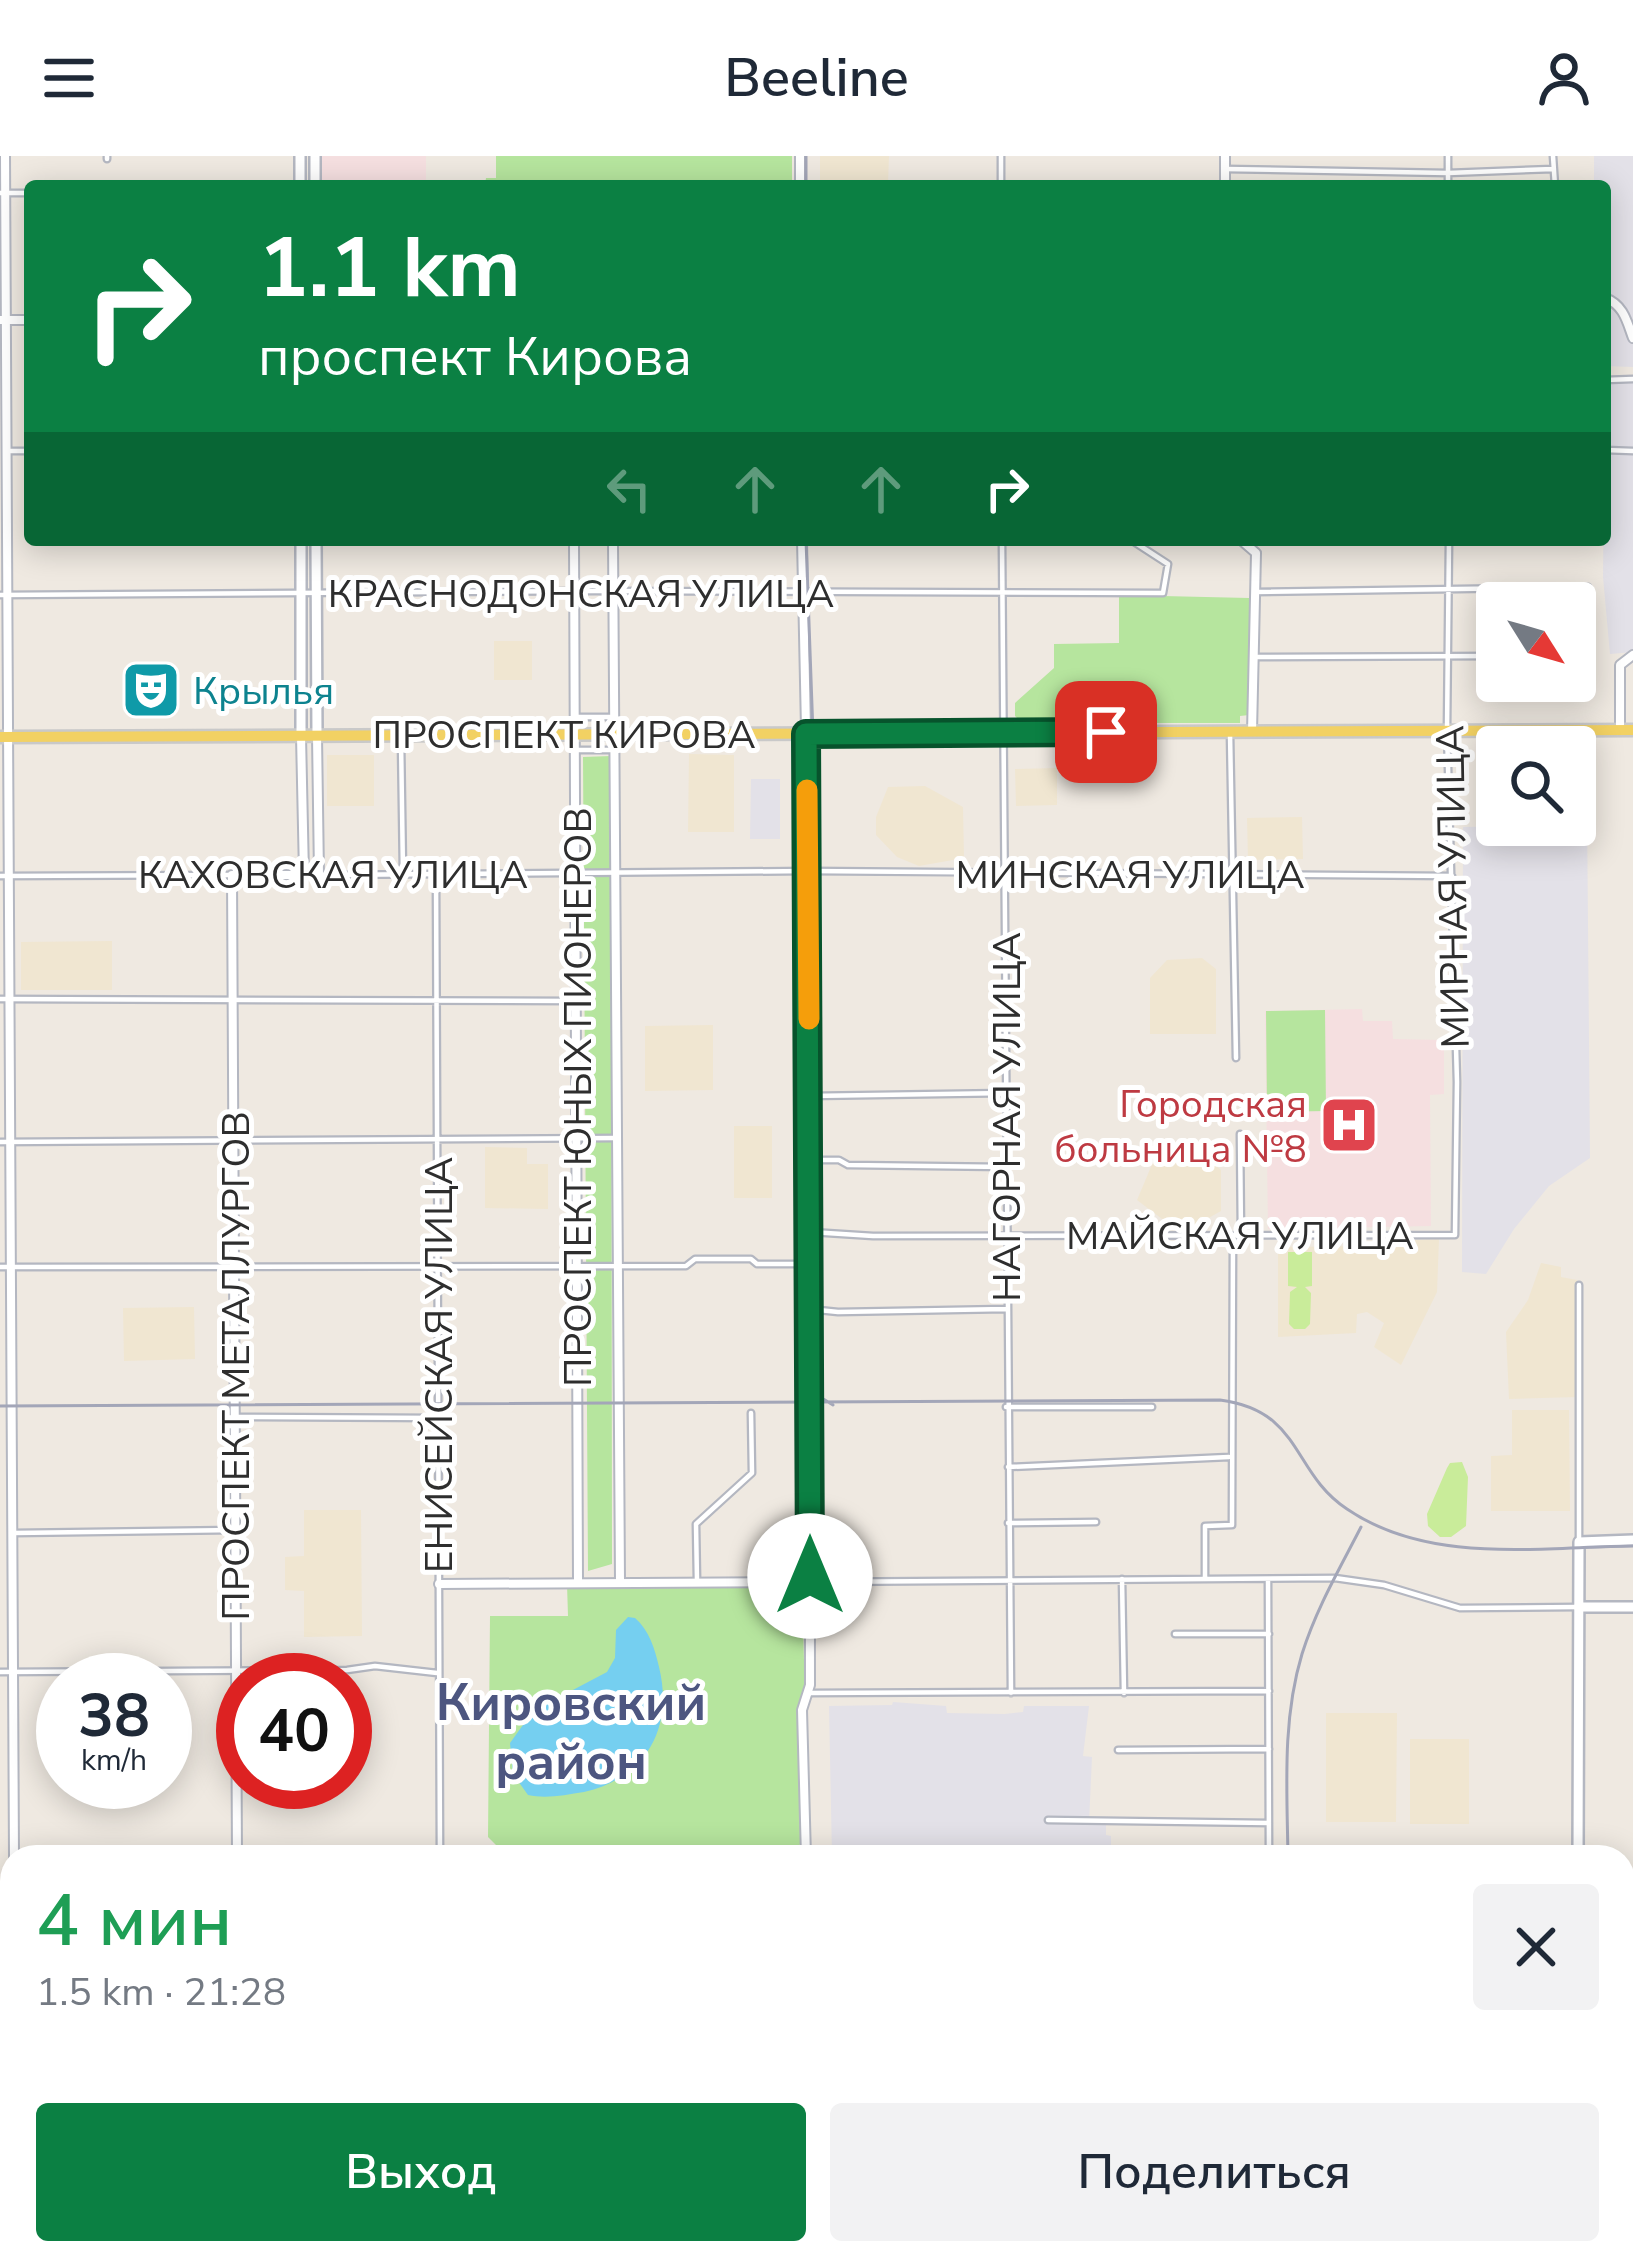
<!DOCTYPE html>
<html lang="ru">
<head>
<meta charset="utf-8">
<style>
  :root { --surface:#fff; --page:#f2f2f3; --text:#1f2937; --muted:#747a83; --accent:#0b8043 }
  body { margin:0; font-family:"Nunito Sans",sans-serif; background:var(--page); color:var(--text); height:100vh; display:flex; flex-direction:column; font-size:45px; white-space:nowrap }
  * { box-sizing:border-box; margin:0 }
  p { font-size:39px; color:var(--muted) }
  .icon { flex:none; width:66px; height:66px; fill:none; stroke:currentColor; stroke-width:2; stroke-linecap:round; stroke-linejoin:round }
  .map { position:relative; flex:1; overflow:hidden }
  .drawer { position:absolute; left:0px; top:1689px; width:1635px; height:420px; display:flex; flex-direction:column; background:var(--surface); border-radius:36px 36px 0 0; box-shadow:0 6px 30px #0003 }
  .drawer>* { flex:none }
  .banner { position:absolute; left:24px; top:24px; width:1587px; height:366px; border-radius:12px; box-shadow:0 6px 30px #0003; background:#0b8043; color:#fff; overflow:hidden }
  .needle { width:78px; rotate:127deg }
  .buttons { position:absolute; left:1476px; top:426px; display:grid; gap:24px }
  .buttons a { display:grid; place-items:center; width:120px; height:120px; border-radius:12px; background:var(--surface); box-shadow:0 6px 30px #0003; font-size:60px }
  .speed { position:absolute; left:36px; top:1497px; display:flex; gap:24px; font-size:60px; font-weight:700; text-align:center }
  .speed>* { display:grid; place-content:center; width:156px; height:156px; border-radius:50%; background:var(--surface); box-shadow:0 6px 30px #0003; line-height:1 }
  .speed small { font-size:30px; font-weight:400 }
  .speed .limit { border:18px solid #d22; background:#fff; color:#111 }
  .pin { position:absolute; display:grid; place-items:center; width:102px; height:102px; color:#fff; margin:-51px; border-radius:24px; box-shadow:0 6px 18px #0006 }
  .me { position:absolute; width:132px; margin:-66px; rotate:0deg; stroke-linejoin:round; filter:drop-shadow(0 0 9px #0008) }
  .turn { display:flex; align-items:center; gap:42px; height:252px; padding:0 36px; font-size:54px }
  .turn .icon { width:156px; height:156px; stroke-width:2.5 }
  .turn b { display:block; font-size:84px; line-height:102px }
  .lanes { display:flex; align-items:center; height:114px; padding:0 36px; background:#0003; justify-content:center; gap:60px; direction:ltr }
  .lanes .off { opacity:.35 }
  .round { display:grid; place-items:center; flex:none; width:126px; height:126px; border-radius:12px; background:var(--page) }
  .overview { display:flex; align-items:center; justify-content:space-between; height:204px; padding:0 36px }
  h1 { font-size:72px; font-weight:600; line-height:90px; color:#1e9e55 }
  .primary-button { display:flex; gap:24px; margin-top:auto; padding:24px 36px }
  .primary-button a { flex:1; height:138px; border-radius:12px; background:var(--accent); color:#fff; font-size:48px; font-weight:600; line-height:138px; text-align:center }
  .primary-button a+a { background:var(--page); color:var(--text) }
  header { display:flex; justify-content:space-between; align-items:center; height:156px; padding:0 36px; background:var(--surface); font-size:54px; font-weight:600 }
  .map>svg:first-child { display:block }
  .industrial { fill:#e3e1e8 }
  .education { fill:#f0e6d1 }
  .medical { fill:#f5dfe0 }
  .green { fill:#b6e59e }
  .cemetery { fill:#c8d9b8 }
  .pitch { fill:#c9ec9a }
  .water { fill:#75cff0 }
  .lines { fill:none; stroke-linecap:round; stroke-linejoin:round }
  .minor-casing { stroke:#b4b7c1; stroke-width:9 }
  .tertiary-casing { stroke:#b4b7c1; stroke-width:12 }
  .secondary-casing { stroke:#b4b7c1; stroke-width:14 }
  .primary-casing { stroke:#c9c9c9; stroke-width:15 }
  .minor { stroke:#fff; stroke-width:4.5 }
  .tertiary { stroke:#fff; stroke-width:8 }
  .secondary { stroke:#fff; stroke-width:9 }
  .primary { stroke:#f2d163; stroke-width:10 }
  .tram { stroke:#a3a6b8; stroke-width:3 }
  .rail { stroke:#a3a6b8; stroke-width:3 }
  .route-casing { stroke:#07532c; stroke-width:30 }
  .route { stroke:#0b8043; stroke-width:21 }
  .slow { stroke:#f59e0b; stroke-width:21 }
  .labels { text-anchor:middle; stroke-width:10; stroke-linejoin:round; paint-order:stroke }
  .street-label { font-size:39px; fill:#2e2e2e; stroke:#fff }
  .culture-label { font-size:39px; fill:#0d838f; stroke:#fff; text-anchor:start }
  .health-label { font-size:39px; fill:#be3a42; stroke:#fff; text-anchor:end }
  .district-label { font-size:51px; font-weight:bold; fill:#4d5680; stroke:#fff }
</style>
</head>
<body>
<header><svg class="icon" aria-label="menu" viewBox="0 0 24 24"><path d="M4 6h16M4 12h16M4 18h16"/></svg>Beeline<svg class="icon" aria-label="person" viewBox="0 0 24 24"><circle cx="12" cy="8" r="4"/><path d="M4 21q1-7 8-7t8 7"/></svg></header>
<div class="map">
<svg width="1633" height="2109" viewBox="0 0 1633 2109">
  <rect width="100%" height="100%" fill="#efe9e1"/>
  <path class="industrial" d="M1594,0h39v211l-28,-1v-180h-11z
    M1633,225v271l-23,2 -7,-77 2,-195z
    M751,623h29v60h-30z
    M1575,651h12l3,351 -41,28 -35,43 -28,45 -24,-2 1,-445 112,-2z
    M893,1546l53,4 1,7 58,1 18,-2 1,-6h65l-6,50 9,1 -3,66 17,1v11l5,1v21h-279l-3,-151 63,-1z"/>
  <path class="education" d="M820,0h69l-1,27h-68z
    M494,485h38v39h-38z
    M689,598l45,1v77h-46z
    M327,599h47v51h-47z
    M1057,612v37l-41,1 -1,-37z
    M925,630l38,21 1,51 -45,8 -22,-9 -21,-22v-18l12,-30z
    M1302,661l1,42 -55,1 -1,-42z
    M112,785v49h-91v-48z
    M1202,802l14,11v65h-66v-56l17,-18z
    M713,869v65l-68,1v-65z
    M734,970h38v72h-38z
    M1187,985l34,29v41l-25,14h-26l-33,-25 19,-45z
    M485,991l42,1v16h21v45l-63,-1z
    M1439,1083l-2,53 -36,73 -27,-18 10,-24 -17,-11 -10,2 -1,19 -78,4v-90l108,-1 1,-5z
    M1541,1107l20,4v10l16,3 1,117 -69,2 -3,-67 22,-32z
    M194,1151l1,52 -71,2 -1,-53z
    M1512,1254h57l1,101h-79v-55l21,-1z
    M304,1354h57l1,126 -58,1v-46l-19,-1v-33l19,-1z
    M1326,1557h71l-1,109h-70z
    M1410,1583h59v85h-59z"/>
  <path class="medical" d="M322,0h104v30h-104z
    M1362,853l1,12h29l1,18 51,1v54l-14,1 1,131 -163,3 -3,-218z"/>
  <path class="green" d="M496,0h296v30l-307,-2 1,-6h10z
    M1119,439l130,3v117l-9,1v7h-218l-7,-7v-13l39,-35v-24l65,-1z
    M611,600l1,808 -24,7 -5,-814z
    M1325,854l1,101 -59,1 -1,-101z
    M567,1428l235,4 7,253c-32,16 -74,-3 -101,16h-200l-20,-20 2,-221h78z"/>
  <path class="cemetery" d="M901,2097h148l-4,12h-104z"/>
  <path class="pitch" d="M1288,1096h24v34l-7,1 6,6 -1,31 -5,5h-11l-5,-5 1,-32 7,-5 -9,-1z
    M1462,1306l6,15 -2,49 -15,11h-11l-12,-11 -1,-12 20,-46 3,-5z"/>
  <path class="water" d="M628,1461l7,1c14,12 20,31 24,49 15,61 -13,111 -75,125 -19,3 -38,7 -56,3l-15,-21 -3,-31 23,-32 74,-39 8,-14 1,-28z"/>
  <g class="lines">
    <defs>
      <path id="minor" d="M1001,0v30
        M1553,0l2,30
        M107,3v-3
        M1225,13l223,4 105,-4
        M1448,30v-30
        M0,37h30
        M1605,224l28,-1
        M1605,294l28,1
        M7,295h23
        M1002,384l9,1153
        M1255,436l333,-5
        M0,439l595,-4 568,2 5,-29 -37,-24
        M1253,501l244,-1
        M578,561h36
        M1230,577l6,325
        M401,584l2,132
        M575,594h37
        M436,716l4,985
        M319,719l490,-4 643,5
        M0,720l232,-1
        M0,843l576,2
        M809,940l199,-3
        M1240,978l1,102
        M0,986l617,-4
        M809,1004h30l9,5 158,2
        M811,1076l62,4 582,-1 2,-153 -10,-351 2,-191
        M0,1111l686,-1 9,-7h56l6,5h49
        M809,1153l29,3 168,-3
        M1006,1251h146
        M235,1261l203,1
        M1008,1311l221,-10
        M1008,1367l88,-1
        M14,1377l222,-3
        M1579,1386v-257
        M1122,1423l2,114
        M1205,1423v-53l27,-1 1,-289
        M1268,1423l1,278
        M697,1425l-1,-57 56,-51 -1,-60
        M810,1426l525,-4 49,7 76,23 118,-1
        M1175,1478h94
        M0,1516l347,-2 28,-4 62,7
        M809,1537l460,-2
        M1118,1594l151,-1
        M1048,1664l221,3
        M748,1701h2
        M0,1754h12
        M0,1974l12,-8
        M0,2007l12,19
        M58,2097l8,12
        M289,2097l7,12
        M569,2097l8,12
        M686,2097l8,12
        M0,2105l12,-8
        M189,2109l17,-12
        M497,2109l19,-12
        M1272,2109v-12"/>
      <path id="tertiary" d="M5,0l9,1701
        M800,0v30
        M1225,0v30
        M1605,142c19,7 22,24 28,40
        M0,164h30
        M574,384l4,1042
        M613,384l7,1041
        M802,384l7,331 1,814 -8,25 4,147
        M1241,384l15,13 -4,179
        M1620,573v-64l13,-10
        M301,580l3,138
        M439,1428l371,-2
        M237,1701l-5,-982h87l-2,-139
        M178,2097l8,12
        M425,2097l8,12
        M453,2097l7,12
        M875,2097l44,12
        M770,2109l22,-12"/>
      <path id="secondary" d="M300,0v30
        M315,0v30
        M301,384v196
        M316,384l1,196
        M1578,1451h55
        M1578,1701l1,-315 54,-2
        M1579,2097v12"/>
      <path id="primary" d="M0,581l1633,-7"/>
    </defs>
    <use href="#minor" class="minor-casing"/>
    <use href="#tertiary" class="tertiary-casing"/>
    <use href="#secondary" class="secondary-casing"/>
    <use href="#primary" class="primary-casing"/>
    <use href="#minor" class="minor"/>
    <use href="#tertiary" class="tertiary"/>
    <use href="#secondary" class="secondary"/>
    <use href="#primary" class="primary"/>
    <path class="tram" d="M806,0v30
      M806,384l7,194 2,648 5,15 13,8
      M0,1250l1220,-6c83,11 71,72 127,109 82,56 191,38 286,37"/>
    <path class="rail" d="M1288,1701c-1,-68 -6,-137 14,-203 14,-45 38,-86 59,-127
      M1291,2097v12"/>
  </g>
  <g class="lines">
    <defs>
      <path id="route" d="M810,1420l-4,-842 300,-2"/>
    </defs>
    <use href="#route" class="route-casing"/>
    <use href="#route" class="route"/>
    <path class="slow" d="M807,634l2,229"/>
  </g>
  <defs>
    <symbol id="theatre-square" viewBox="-11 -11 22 22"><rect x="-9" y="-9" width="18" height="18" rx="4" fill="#0f9aa8" stroke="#fff"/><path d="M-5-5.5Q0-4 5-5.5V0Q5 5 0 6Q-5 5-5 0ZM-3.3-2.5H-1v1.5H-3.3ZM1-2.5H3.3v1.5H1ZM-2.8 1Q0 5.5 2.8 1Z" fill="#fff"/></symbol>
    <symbol id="hospital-square" viewBox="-11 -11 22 22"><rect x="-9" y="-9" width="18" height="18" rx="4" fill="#e0444e" stroke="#fff"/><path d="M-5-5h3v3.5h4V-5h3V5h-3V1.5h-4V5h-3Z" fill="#fff"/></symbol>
  </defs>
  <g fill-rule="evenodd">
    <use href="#theatre-square" x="118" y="501" width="66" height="66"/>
    <use href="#hospital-square" x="1316" y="936" width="66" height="66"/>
  </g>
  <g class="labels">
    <g class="street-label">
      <text x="581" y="451">КРАСНОДОНСКАЯ УЛИЦА</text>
      <text x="564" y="592">ПРОСПЕКТ КИРОВА</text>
      <text x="333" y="732">КАХОВСКАЯ УЛИЦА</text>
      <text x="1130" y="732">МИНСКАЯ УЛИЦА</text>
      <text transform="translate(1452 731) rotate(-91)" y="14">МИРНАЯ УЛИЦА</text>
      <text transform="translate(577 941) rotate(-90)" y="14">ПРОСПЕКТ ЮНЫХ ПИОНЕРОВ</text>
      <text transform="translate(1006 961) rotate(-90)" y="14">НАГОРНАЯ УЛИЦА</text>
      <text x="1240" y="1093">МАЙСКАЯ УЛИЦА</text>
      <text transform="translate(438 1209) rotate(-90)" y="14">ЕНИСЕЙСКАЯ УЛИЦА</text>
      <text transform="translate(235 1210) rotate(-90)" y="14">ПРОСПЕКТ МЕТАЛЛУРГОВ</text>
    </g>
    <g class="culture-label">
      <text x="193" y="548">Крылья</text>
    </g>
    <g class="health-label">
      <text x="1307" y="961">Городская<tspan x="1307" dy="45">больница №8</tspan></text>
    </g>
    <g class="district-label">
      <text x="571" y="1564">Кировский<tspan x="571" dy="59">район</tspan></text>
    </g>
  </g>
</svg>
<div class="buttons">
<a><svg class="needle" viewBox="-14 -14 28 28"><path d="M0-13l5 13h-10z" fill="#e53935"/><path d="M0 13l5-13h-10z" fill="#747a83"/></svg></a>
<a><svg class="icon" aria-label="search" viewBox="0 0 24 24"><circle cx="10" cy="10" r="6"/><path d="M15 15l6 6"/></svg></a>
</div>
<div class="speed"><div>38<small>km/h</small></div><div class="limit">40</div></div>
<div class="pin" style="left:1106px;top:576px;background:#d93025"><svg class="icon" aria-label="arrive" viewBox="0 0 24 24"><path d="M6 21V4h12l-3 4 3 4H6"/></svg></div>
<svg class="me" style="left:810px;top:1420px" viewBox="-20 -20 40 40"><circle r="19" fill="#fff"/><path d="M0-13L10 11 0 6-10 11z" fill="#0b8043"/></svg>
<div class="banner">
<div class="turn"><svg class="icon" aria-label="right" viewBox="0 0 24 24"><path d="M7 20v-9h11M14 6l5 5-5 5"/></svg><div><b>1.1 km</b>проспект Кирова</div></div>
<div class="lanes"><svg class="icon off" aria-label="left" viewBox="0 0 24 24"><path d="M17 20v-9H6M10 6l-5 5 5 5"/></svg><svg class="icon off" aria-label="ahead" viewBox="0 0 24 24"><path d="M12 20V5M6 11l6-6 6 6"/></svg><svg class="icon off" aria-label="ahead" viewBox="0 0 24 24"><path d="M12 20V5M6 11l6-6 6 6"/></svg><svg class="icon" aria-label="right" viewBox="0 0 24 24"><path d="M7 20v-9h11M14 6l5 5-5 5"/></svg></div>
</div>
<section class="drawer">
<div class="overview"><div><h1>4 мин</h1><p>1.5 km · 21:28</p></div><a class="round"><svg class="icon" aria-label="close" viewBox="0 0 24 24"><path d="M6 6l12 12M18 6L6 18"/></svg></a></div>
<div class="primary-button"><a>Выход</a><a>Поделиться</a></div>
</section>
</div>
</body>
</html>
